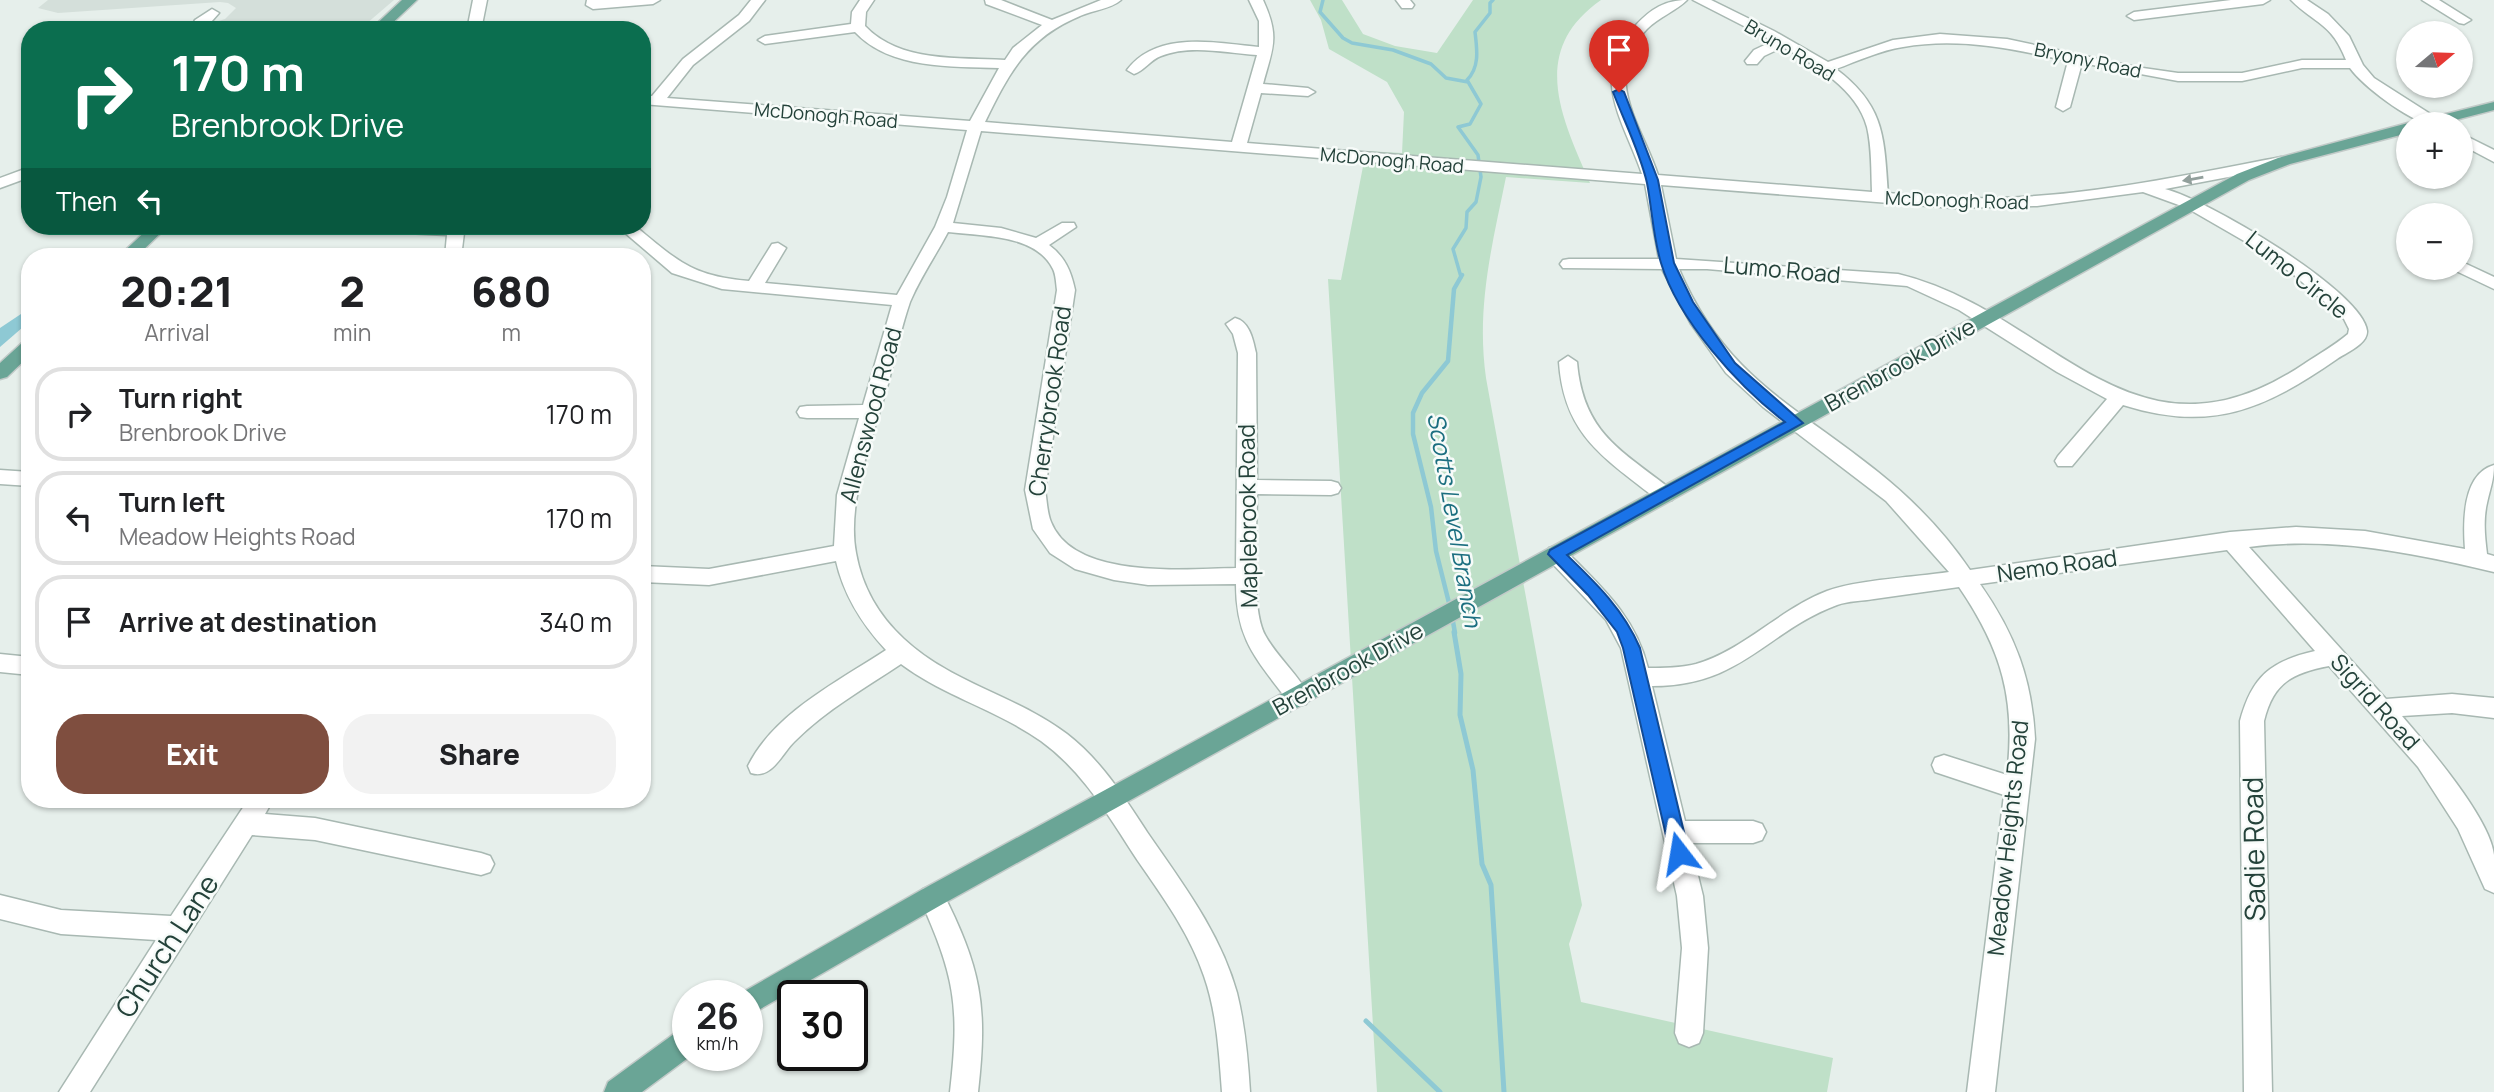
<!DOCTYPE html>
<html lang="en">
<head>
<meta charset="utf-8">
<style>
  :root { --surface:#fff; --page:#f2f2f2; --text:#202124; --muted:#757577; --line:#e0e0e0; --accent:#7f4e3f }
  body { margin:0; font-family:Manrope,sans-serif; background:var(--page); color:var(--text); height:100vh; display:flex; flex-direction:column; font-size:26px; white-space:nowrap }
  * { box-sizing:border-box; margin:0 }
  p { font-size:23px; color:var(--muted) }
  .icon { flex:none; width:38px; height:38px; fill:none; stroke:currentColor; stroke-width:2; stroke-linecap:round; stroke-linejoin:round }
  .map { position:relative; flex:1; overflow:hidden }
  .side { position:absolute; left:21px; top:248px; width:630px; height:560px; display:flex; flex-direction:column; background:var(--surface); border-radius:28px; box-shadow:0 2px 5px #0004 }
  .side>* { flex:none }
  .hud { position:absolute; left:21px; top:21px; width:630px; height:214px; border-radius:28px; box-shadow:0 2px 5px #0004; background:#0b6e4f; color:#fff; overflow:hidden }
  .needle { width:46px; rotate:71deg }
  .fabs { position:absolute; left:2396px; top:21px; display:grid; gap:14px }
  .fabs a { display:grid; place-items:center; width:77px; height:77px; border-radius:50%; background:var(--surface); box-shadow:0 2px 5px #0004; font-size:35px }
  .speed { position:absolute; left:672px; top:980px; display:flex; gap:14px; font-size:35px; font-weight:700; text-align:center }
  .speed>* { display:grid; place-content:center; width:91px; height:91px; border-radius:50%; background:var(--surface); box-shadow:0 2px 5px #0004; line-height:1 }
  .speed small { font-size:18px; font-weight:400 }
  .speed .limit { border:4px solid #111; border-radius:10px; background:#fff; color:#111 }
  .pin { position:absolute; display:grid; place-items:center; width:60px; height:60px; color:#fff; margin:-72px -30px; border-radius:50% 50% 50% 0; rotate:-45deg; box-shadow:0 0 7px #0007 }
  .pin .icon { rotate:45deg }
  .me { position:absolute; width:77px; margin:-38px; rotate:346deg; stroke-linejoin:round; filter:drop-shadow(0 0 5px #0008) }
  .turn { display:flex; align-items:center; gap:24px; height:147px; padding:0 35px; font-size:32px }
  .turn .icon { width:91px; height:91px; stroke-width:2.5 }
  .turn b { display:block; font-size:49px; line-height:60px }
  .then { display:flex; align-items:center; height:66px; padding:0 35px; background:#0003; gap:14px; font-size:26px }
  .eta { display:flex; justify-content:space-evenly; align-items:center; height:119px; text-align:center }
  .eta b { font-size:42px; font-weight:800; line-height:49px }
  .primary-button { display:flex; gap:14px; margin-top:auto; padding:14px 35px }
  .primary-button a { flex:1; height:80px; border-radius:28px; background:var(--accent); color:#fff; font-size:28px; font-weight:800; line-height:80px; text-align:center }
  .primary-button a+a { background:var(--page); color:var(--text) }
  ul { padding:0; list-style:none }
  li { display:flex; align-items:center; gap:21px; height:94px; margin:0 14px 10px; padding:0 21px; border:4px solid var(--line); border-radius:28px }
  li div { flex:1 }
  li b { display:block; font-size:26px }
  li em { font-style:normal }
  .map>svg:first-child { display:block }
  .built { fill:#d4dfda }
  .green { fill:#bfe0c8 }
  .water { fill:#8ec9d4 }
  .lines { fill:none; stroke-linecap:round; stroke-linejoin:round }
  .stream-far2 { stroke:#8ec9d4; stroke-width:3.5 }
  .stream-far1 { stroke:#8ec9d4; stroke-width:4.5 }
  .stream { stroke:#8ec9d4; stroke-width:5 }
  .minor-casing { stroke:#a8b8b2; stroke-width:3 }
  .major-casing { stroke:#c2cac8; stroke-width:3 }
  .minor { fill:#fff; fill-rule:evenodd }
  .major { fill:#6aa596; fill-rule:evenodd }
  .oneway { fill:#92a09c }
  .route { fill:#1a73e8; stroke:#114b97; stroke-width:2 }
  .labels { text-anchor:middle; stroke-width:5; stroke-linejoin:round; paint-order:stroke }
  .far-street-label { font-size:19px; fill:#24423a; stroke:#f7fbf9 }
  .street-label { font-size:23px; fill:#24423a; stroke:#f7fbf9 }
  .water-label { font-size:24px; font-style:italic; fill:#1c6f80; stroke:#f7fbf9 }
  .near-street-label { font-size:28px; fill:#24423a; stroke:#f7fbf9 }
</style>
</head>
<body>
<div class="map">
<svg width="2494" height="1092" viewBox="0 0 2494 1092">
  <rect width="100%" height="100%" fill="#e6efeb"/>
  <path class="built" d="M48,0h346l-35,30h-153v-5l19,-6 11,-11 -8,-5 -8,-1 -162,11 -20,-5z"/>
  <path class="green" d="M1310,0h32l21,34 32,12 42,7 36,-53h128c-73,51 -39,118 -11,183l-84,-6c-14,69 -30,130 -20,201l96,527 -13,39 12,58 252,56 -6,34h-450l-49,-813 13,1 25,-129 36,2 2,-41 -17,-30 -58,-33 -8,-29z"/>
  <path class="water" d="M30,308v13l-30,26v-19z"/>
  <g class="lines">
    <path class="stream-far2" d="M1323,0l-3,12 23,26 9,5 41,7 38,14 15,14 22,4
      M1461,277l-8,-28 13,-21 1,-16 9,-10 5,-25 -3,-22 -20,-28 12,-3 11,-20 -14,-24c13,-13 10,-31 8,-48l15,-19v-10l3,-3"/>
    <path class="stream-far1" d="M1450,607l-14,-56 -5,-44 -18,-73v-21l9,-20 26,-32 6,-72 8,-14
      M1452,616l3,17"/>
    <path class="stream" d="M1454,632l7,42 -1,41 13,55 9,94 9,21 13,207
      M1366,1021l74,71"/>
    <defs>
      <path id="minor" d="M473,0h14l-6,30h-14z
        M587,0h73l-7,4 -60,5 -7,-4z
        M751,0h14l-16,21 -56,44 -26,33 303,23 29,-53c-48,-2 -108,2 -144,-36l-90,12 -7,-4 7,-4 86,-12 1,-12 8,-12h14l-8,12 -1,14c35,37 93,31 140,34l8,-12 29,-23 -56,-21 -1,-4h16l51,20 49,-20h20c-10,9 -28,10 -41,16 -53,22 -71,57 -95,106l247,20 25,-87c-30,-2 -67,-11 -96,1 -11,4 -17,15 -27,18l-7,-4c30,-40 89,-27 132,-23v-26l-10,-21h14c17,37 10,47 0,84l45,4 7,4 -7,4 -47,-3 -14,50 395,31c-18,-53 -55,-99 -6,-149 15,-16 29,-25 51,-25 -11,11 -28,17 -40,29 -47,47 -5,97 11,146l214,17c-1,-22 0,-44 -5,-65 -10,-38 -52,-62 -84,-80l-19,9 -7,8h-10l-2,-3 9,-11 19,-9 -80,-41h18l63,31 54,31 65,-22 47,-6 67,5 129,28 42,6h64l60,-13h44c-15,-38 -30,-35 -55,-60h16l21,14 21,22 14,29 11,13 72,46c-5,0 -12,1 -17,0 -21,-4 -66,-38 -79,-56h-48l-60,13h-64l-96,-18 -12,44 -7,4 -7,-4 12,-46c-54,-12 -109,-24 -165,-14 -22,3 -45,14 -67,22 49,37 48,68 52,124 36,3 71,6 107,5 96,-2 191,-23 286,-41l6,2 2,3 -8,5 -116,22c39,9 198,102 202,142 1,13 -21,22 -30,28 -72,50 -126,74 -214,46l-51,61h-14l-3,-5 3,-5 49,-57 -50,-27 -98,-62 -52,-24 -200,-17h-28c46,108 114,135 199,203 35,28 67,61 92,98l260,-38 66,-5 69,4 100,18c-2,-26 -3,-75 29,-84 0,15 -4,24 -7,38 -4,17 -2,35 0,51l7,2v16c-80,-19 -163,-36 -245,-25l137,152 66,-5 42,4v20l-42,-5 -50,3c25,29 88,102 92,139 0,12 0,25 0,38l-9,-4 -27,-60 -40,-62 -89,-101c-37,7 -56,17 -65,55l8,371h-28l-4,-371c12,-45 31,-60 75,-70l-88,-101 -247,34c35,50 52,95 55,155l-40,353h-28l37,-297 -69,-23 -3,-7 3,-7 9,-3 63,20c9,-75 -5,-125 -48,-188 -28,4 -57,8 -85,12 -12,2 -26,2 -37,6 -72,27 -95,81 -185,81l33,135h68l9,3 4,8 -4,8 -9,3h-63l13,53 5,52 -5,85 -4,10 -10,4 -10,-4 -4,-10 7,-85 -5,-52 -56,-248 -15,-28 -57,-60 -4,-6 4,-6 7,-2 7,2c37,38 72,67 85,120 16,0 33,0 48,-4 48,-14 84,-55 131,-73 29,-11 88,-14 122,-19l-63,-71 -123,-94 -37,-34 -35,-49 -29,-55 -99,-1 -3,-4 3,-4 6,-1h90l-14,-75 -664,-53 -28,92 48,5 35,10 26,-15h12l2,4 -27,18c16,12 22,26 26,45l-30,200c2,10 2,23 6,32 23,58 135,47 185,46l2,-215 -5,-19 -7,-10 9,-6c15,4 18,22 21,35l1,127 74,1 7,2 3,5 -3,5 -7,2 -74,-1c0,34 -7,113 8,141 12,22 33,39 45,62l-4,7 -8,2 -8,-2c-32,-44 -54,-62 -54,-120l-88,1 -34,-5 -39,-11 -25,-16 -17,-24 -8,-39 32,-200c-1,-7 -1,-15 -4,-21 -17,-35 -72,-33 -105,-37 -12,23 -28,46 -38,70 -9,26 -15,55 -22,82 -14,50 -42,117 -32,169 6,34 23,63 48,86 47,44 113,57 163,95 34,26 57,63 80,98 35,51 73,100 90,161 8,32 11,66 13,99h-28c-3,-39 -5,-79 -18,-116 -14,-42 -41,-79 -66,-115 -29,-44 -54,-89 -97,-120 -44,-31 -97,-45 -140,-77 -36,24 -75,46 -106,77 -13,12 -23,39 -44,32l-3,-7c26,-53 91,-85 138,-116 -24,-26 -42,-54 -50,-89l-127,24 -67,-3v-16l67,3 125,-23 3,-51 22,-77h-52l-7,-1 -3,-5 3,-5 7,-1 56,-1 29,-100 -170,-16 -50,-16 -55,-47h18c43,35 56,50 114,55l23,-37 6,-1 8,5 -21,35 132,12 38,-68 12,-30 20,-67 -325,-26v-8h10l31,-37 56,-44zM1661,185l292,23 84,-2 106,-14 44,16 71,41 36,26 50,44 5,10 -1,5c-13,11 -29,20 -44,30 -173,116 -251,-53 -406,-90l-222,-15z
        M1396,0h14l4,5 -2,3h-10z
        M2231,0h39l-7,4 -129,16 -7,-4 7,-4z
        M2422,0h17l32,20 -7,4 -5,-1z
        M212,9l7,4 -15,17h-14l5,-10z
        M2460,133l34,17v12l-34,-18z
        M30,167v10l-30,11v-10z
        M356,226h129l-2,4 -19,3 -3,24h-16l2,-22 -83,-4z
        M2460,261l34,16v12l-40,-19 -1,-2h7z
        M1568,356l9,6c6,71 44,88 95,128l3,5 -3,5 -7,2 -7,-2c-53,-42 -94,-64 -99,-138z
        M0,470l30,2v14l-30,-2z
        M0,654l30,3v18l-30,-3z
        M248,800h25l-8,14 50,4 166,35 9,3 4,8 -4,8 -9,3 -166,-35 -63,-5 -162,257h-31l97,-152 -95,-6 -61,-15v-24l61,15 110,6z
        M932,885l9,4c40,79 47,115 37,203h-28c10,-86 5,-116 -31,-195l4,-8z"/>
      <path id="major" d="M402,0h15l-32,30h-15z
        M2494,102v8l-54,14h-25l3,-3z
        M2408,123l3,1h-3v9l-118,31 -41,16 -1308,725 -184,106 -10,4v-19h-11l187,-107 1314,-715 41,-16z
        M151,226h17l-32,31h-18z
        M30,339v16l-23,22 -7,2v-16l24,-22z
        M688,1027v28h4l-50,37h-38l4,-10 70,-51z"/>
    </defs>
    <use href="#minor" class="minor-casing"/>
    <use href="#major" class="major-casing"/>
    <use href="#minor" class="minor"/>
    <use href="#major" class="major"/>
  </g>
  <defs><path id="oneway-solid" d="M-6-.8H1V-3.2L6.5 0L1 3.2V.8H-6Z" transform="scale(1.75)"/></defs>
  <use class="oneway" href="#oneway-solid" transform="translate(2193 179) rotate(170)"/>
  <path class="route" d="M1619,89l5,3 34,88 16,83 19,39 42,61 68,60 -236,132c29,28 57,55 73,93l49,205 -3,6 -7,3 -6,-3 -3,-6 -47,-205 -6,-16 -29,-37 -40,-41 2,-4 235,-128c-47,-36 -107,-102 -124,-159 -8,-26 -9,-54 -14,-80 -7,-31 -23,-62 -34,-91z"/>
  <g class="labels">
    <g class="far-street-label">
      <text transform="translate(1790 50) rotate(31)" y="7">Bruno Road</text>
      <text transform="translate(2088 60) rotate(12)" y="7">Bryony Road</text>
      <text transform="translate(826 115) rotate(5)" y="7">McDonogh Road</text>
      <text transform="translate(1392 160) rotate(5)" y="7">McDonogh Road</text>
      <text transform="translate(1957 200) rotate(2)" y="7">McDonogh Road</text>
    </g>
    <g class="street-label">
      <text transform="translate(1782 270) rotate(5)" y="8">Lumo Road</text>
      <text transform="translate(2297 275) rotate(39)" y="8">Lumo Circle</text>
      <text transform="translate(1900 365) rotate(-29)" y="8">Brenbrook Drive</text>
      <text transform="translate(1050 401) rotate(-82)" y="8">Cherrybrook Road</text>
      <text transform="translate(871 415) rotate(-75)" y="8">Allenswood Road</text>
      <text transform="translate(1248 516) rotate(-91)" y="8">Maplebrook Road</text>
      <text transform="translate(2057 566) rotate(-8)" y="8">Nemo Road</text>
      <text transform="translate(1348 669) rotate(-29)" y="8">Brenbrook Drive</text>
      <text transform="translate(2375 702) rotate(48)" y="8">Sigrid Road</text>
      <text transform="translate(2008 838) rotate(-84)" y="8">Meadow Heights Road</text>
    </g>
    <g class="water-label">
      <text transform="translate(1454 520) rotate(80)" y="8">Scotts Level Branch</text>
    </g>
    <g class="near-street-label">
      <text transform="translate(2254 849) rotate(-91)" y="10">Sadie Road</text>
      <text transform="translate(167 946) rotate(-57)" y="10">Church Lane</text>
    </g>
  </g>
</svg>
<div class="fabs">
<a><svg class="needle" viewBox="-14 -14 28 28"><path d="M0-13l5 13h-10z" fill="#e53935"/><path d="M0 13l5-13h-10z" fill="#757577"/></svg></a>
<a>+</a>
<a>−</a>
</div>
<div class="speed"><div>26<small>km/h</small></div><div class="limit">30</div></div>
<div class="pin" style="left:1619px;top:92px;background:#d93025"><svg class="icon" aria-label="arrive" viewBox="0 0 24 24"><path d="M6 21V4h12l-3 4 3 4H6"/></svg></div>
<svg class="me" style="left:1679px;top:853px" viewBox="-20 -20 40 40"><path d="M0-17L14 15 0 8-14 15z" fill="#1a73e8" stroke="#fff" stroke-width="4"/></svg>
<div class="hud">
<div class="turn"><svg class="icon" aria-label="right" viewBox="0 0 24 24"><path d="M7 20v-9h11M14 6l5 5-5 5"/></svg><div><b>170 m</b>Brenbrook Drive</div></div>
<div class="then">Then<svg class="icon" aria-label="left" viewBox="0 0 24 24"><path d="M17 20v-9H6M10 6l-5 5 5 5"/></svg></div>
</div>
<section class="side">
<div class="eta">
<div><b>20:21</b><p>Arrival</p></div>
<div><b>2</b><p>min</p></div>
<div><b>680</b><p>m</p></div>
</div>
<ul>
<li><svg class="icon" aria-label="right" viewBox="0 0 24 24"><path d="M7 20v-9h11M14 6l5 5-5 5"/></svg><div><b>Turn right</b><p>Brenbrook Drive</p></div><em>170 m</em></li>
<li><svg class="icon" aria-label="left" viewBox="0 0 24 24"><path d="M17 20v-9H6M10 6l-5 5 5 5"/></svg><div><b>Turn left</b><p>Meadow Heights Road</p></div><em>170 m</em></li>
<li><svg class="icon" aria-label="arrive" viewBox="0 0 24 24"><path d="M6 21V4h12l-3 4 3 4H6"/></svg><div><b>Arrive at destination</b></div><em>340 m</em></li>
</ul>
<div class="primary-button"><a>Exit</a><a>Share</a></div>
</section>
</div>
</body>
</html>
